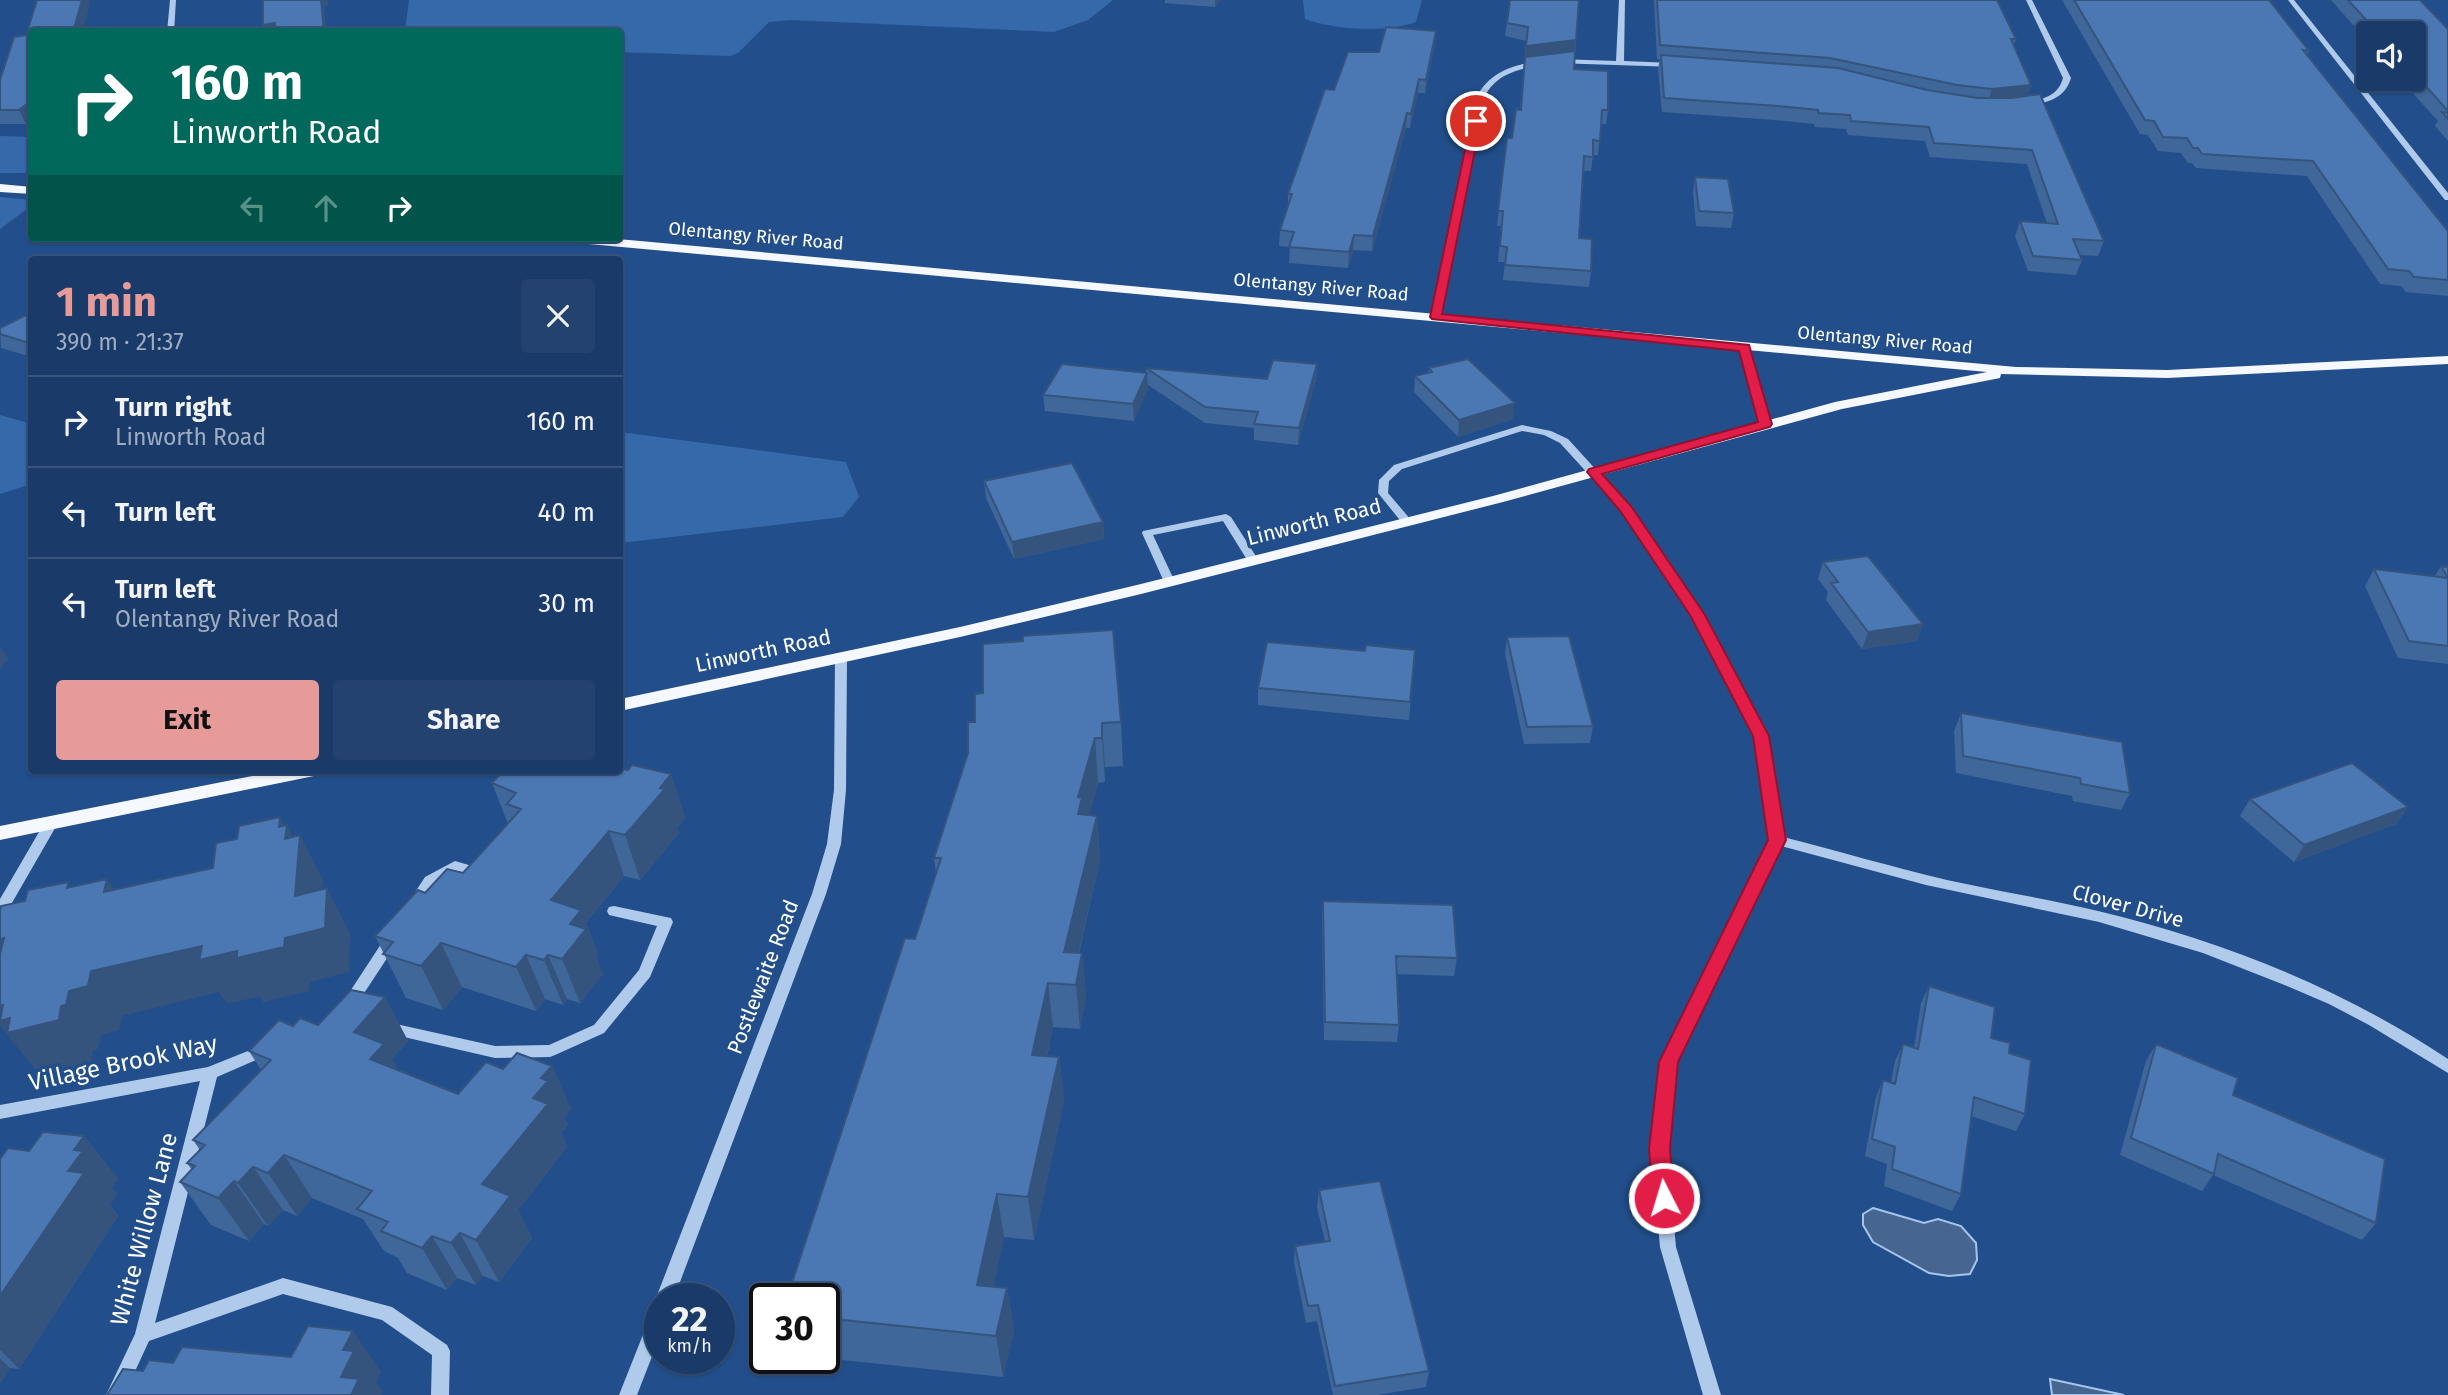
<!DOCTYPE html>
<html lang="en">
<head>
<meta charset="utf-8">
<style>
  :root { --surface:#1a3b69; --page:#23426f; --text:#f1f3f6; --muted:#9fadc0; --line:#38557d; --accent:#e69b98 }
  body { margin:0; font-family:"Fira Sans",sans-serif; background:var(--page); color:var(--text); height:100vh; display:flex; flex-direction:column; font-size:26px; white-space:nowrap }
  * { box-sizing:border-box; margin:0 }
  p { font-size:23px; color:var(--muted) }
  .icon { flex:none; width:38px; height:38px; fill:none; stroke:currentColor; stroke-width:2; stroke-linecap:round; stroke-linejoin:round }
  .map { position:relative; flex:1; overflow:hidden }
  .drawer { position:absolute; left:28px; top:256px; width:595px; height:518px; display:flex; flex-direction:column; background:var(--surface); border-radius:7px; box-shadow:0 2px 5px #0004,0 0 0 2px var(--line) }
  .drawer>* { flex:none }
  .banner { position:absolute; left:28px; top:28px; width:595px; height:214px; border-radius:7px; box-shadow:0 2px 5px #0004,0 0 0 2px var(--line); background:#00695c; color:#fff; overflow:hidden }
  .controls { position:absolute; left:2356px; top:21px; display:grid; gap:14px }
  .controls a { display:grid; place-items:center; width:70px; height:70px; border-radius:7px; background:var(--surface); box-shadow:0 2px 5px #0004,0 0 0 2px var(--line); font-size:35px }
  .speed { position:absolute; left:644px; top:1283px; display:flex; gap:14px; font-size:35px; font-weight:700; text-align:center }
  .speed>* { display:grid; place-content:center; width:91px; height:91px; border-radius:50%; background:var(--surface); box-shadow:0 2px 5px #0004,0 0 0 2px var(--line); line-height:1 }
  .speed small { font-size:18px; font-weight:400 }
  .speed .limit { border:4px solid #111; border-radius:10px; background:#fff; color:#111 }
  .pin { position:absolute; display:grid; place-items:center; width:60px; height:60px; color:#fff; margin:-30px; border:4px solid #fff; border-radius:50%; box-shadow:0 2px 7px #0007 }
  .me { position:absolute; width:77px; margin:-38px; rotate:355deg; stroke-linejoin:round; filter:drop-shadow(0 0 5px #0008) }
  .turn { display:flex; align-items:center; gap:24px; height:147px; padding:0 28px; font-size:32px }
  .turn .icon { width:91px; height:91px; stroke-width:2.5 }
  .turn b { display:block; font-size:49px; line-height:60px }
  .lanes { display:flex; align-items:center; height:66px; padding:0 28px; background:#0003; justify-content:center; gap:35px; direction:ltr }
  .lanes .off { opacity:.35 }
  .round { display:grid; place-items:center; flex:none; width:74px; height:74px; border-radius:7px; background:var(--page) }
  .headline { display:flex; align-items:center; justify-content:space-between; height:119px; padding:0 28px }
  h1 { font-size:42px; font-weight:700; line-height:52px; color:var(--accent) }
  .action { display:flex; gap:14px; margin-top:auto; padding:14px 28px }
  .action a { flex:1; height:80px; border-radius:7px; background:var(--accent); color:#111; font-size:28px; font-weight:700; line-height:80px; text-align:center }
  .action a+a { background:var(--page); color:var(--text) }
  ul { padding:0; list-style:none }
  li { display:flex; align-items:center; gap:21px; height:91px; padding:0 28px; border-top:2px solid var(--line) }
  li div { flex:1 }
  li b { display:block; font-size:26px }
  li em { font-style:normal }
  .map>svg:first-child { display:block }
  .green { fill:#3669a9 }
  .water { fill:#466591; stroke:#a4c5ec; stroke-width:2 }
  .lines { fill:none; stroke-linecap:round; stroke-linejoin:round }
  .minor { fill:#b0caeb; fill-rule:evenodd }
  .major { fill:#f5f8fe; fill-rule:evenodd }
  .wall { fill:#40679a }
  .shaded-wall { fill:#34547d }
  .building { fill:#4b78b3; stroke:#34547d; stroke-width:2 }
  .route { fill:#e11d48; stroke:#92132f; stroke-width:2 }
  .labels { text-anchor:middle; stroke-width:7; stroke-linejoin:round; paint-order:stroke }
  .far-street-label { font-size:18px; fill:#fff; stroke:#224f8c }
  .street-label { font-size:21px; fill:#fff; stroke:#224f8c }
  .near-street-label { font-size:24px; fill:#fff; stroke:#224f8c }
</style>
</head>
<body>
<div class="map">
<svg width="2448" height="1395" viewBox="0 0 2448 1395">
  <rect width="100%" height="100%" fill="#224f8c"/>
  <path class="green" d="M409,0h704l-25,20 -34,12 -263,-12 -22,2 -31,31 -8,3 -110,-4v-20l-215,-1z
    M1303,0h119l-6,22c-30,11 -81,8 -111,-3z
    M0,136l31,1v34l-3,2h-28z
    M0,197l31,3v6l-31,23z
    M0,415l32,9 -1,60 -31,10z
    M620,432l226,30 13,35 -16,20 -223,26z"/>
  <path class="water" d="M1873,1208l51,15 14,-4 23,7 15,17 1,17 -7,14 -21,2 -20,-3 -56,-31 -10,-17v-11z
    M2050,1379l74,16h-72z"/>
  <g class="lines">
    <path class="minor" d="M170,0h6l-2,32h-7z
      M1619,0h6l-1,61 49,2h3v4l-121,-4 -1,-2 4,-2 58,2z
      M2026,0h6l39,78c-6,20 -22,24 -41,28l-4,-2 1,-2c17,-3 31,-6 36,-24z
      M2288,0h6l154,193v7h-3z
      M1540,61h3v4c-24,4 -46,8 -58,31l-44,221 -5,3 -3,-1 -2,-2 46,-221c14,-25 36,-31 63,-35z
      M1745,344l5,3 20,77 -1,2 -4,1 -5,-3 -20,-77z
      M1522,425l29,6 17,8 62,68 74,108 63,120 16,102c55,14 109,30 164,43 50,11 101,19 151,31 123,29 245,78 350,148v14l-79,-48 -40,-21 -42,-18 -84,-33 -104,-31 -173,-37 -145,-39 -104,216 -10,87 9,98 45,148h-18l-43,-148 -9,-98 10,-87 109,-222 -15,-105 -63,-120 -70,-104 -62,-68 -16,-8 -22,-4 -120,38 -13,12 -1,12 23,27 1,2 -1,2h-8l-25,-31 1,-13 15,-15z
      M1226,514l5,3 28,44 -2,2h-8l-26,-42 -70,14 22,47 -6,4 -4,-2 -23,-51 1,-2z
      M841,654l6,4 -1,132 -5,54 -15,50 -152,404h-14v6l-4,-6 156,-404 15,-50 7,-54 1,-132z
      M51,818l5,2 2,3 -53,92 -5,1v-17l46,-79z
      M455,861l31,9 2,4 -2,4 -5,1 -24,-7c-7,4 -16,7 -22,12 -9,9 -10,26 -25,23l-2,-4 17,-26z
      M614,906l52,11 5,1 2,4 -23,55 -46,56 -49,22 -5,2 -55,1 -113,-26 -2,-4 2,-4 5,-2 108,24 54,-1 45,-20 45,-55 18,-44 -48,-11 -2,-4 2,-4z
      M392,934l5,1 2,4 -2,4 -42,64 -5,2 -5,-2 -2,-4 2,-4 42,-64z
      M265,1044l5,2 3,4 -3,4 -53,23 -62,246 128,-45 109,29 55,38 3,6 -1,44h-18l1,-40 -50,-35 -99,-26 -134,47 -25,54h-18l29,-61 65,-253 -200,38v-14l208,-38z
      M660,1305v31l-23,59h-18l35,-88z"/>
    <path class="major" d="M0,184l32,3v7l-32,-2z
      M561,238h46l1409,129 151,3 281,-14v8l-281,14 -166,-4 -1,4 -5,1 -153,30 -339,93 -362,92 -181,43 -340,74v-12l340,-72 181,-43 352,-88 342,-94 152,-30 -1420,-130z
      M282,770h41l-3,5 -6,1 -314,64v-14z"/>
  </g>
  <path class="wall" d="M1165,0h55l-5,7 -50,-4z
    M1510,0l66,40 -2,29 34,41 -2,14h-5l-3,31h-5l-2,16h-8l-4,67 12,33 -2,16 -86,-7 2,-18h-7l3,-36h-4l10,-88h5l8,-29 6,-68 -21,-5z
    M1654,0h343l19,39 -2,6 17,40 -3,11 76,145 -6,15 -19,-1 3,5 -6,15 -48,-4 -13,-35 5,-15 27,2 -20,-59 -97,-7 -5,-16 -77,-6 -2,-6 -31,-2 -1,-3 -39,-4 -113,-8 -4,-44 2,-9h-3z
    M2062,0h207l40,51 -2,4 141,176v65l-42,-4 -5,-6 -21,-2 -73,-108 -111,-8 -4,-5h-4l-7,-10 -23,-2 -10,-16 -8,-1z
    M2331,0h89l28,29v112l-13,-15 3,-5 -38,-42h13v-46h-45v9z
    M90,5l-64,119h-26v-44l26,-45z
    M1435,44l-10,49h-7l-8,35h-4l-34,123 -19,-1 -5,18 -59,-5 1,-16 -11,-1 1,-16 8,-25v-11l46,-104 45,-38z
    M1695,177l39,36 -3,15 -35,-2 -3,-34z
    M32,312v45l-31,-9 -1,-20z
    M1317,364l-1,16 -18,65 -44,-5v-12l-49,-5 -57,-38v4l-14,32 -89,-10 -2,-16 103,-22v-5l121,11z
    M1429,368l84,51 -55,18 -44,-45 1,-16 13,-3z
    M984,481l119,41 1,17 -90,20 -28,-61z
    M1823,562l100,62 -6,17 -55,8 -36,-49 2,-8 -10,-13z
    M2441,566l7,1v97l-50,-6 -33,-72 9,-17 61,7z
    M1507,637l86,89 -3,17 -66,1 -19,-90z
    M1415,650l-6,70 -151,-15v-17l107,-37z
    M1961,713l169,80 -9,17 -48,-9 -1,-5 -116,-23 -2,-42z
    M968,722h153l2,44 -18,1v15l-7,1 -9,32 8,1 3,44 -21,93h3l4,44 -6,32 -27,-2 -6,29 12,1 5,44 -30,139 -30,-3 -11,50 14,1 7,42 -11,47 -179,-19v-60l91,-359 21,-66 -2,-15 34,-105z
    M628,770l43,4 14,44 -8,10 2,5 -39,47 -16,-4 -38,47 12,31 -2,2 7,18 -23,29 -13,-4 -4,6 -18,-6 -9,12 -74,-24 -19,23 -37,-12 -31,-62 50,-43 38,-20 45,-49 -16,-41z
    M2250,799l158,8 -12,17 -102,38 -54,-46z
    M1323,901l134,57 -3,18 -58,-2 3,51 -2,17 -73,-2 -2,-121z
    M1929,986l80,67 16,61 -9,17 -45,-15 -10,78 -9,17 -68,-25 3,-22 -22,-8 11,-59 7,-17 8,2 4,-21 8,-17 11,4 7,-45z
    M385,997l23,44 -16,18 6,11 60,24 45,-25 49,-3 19,43 -7,9 4,7 -7,8 6,14 -49,63 14,28 -33,44 -16,-6 -7,9 -19,-7 -10,12 -40,-17 -9,-15 -14,-7 -21,-32 -51,-21 -15,18 -14,-6 -15,16 -4,-2 -15,17 -38,-16 -31,-43 12,-12 -5,-7 13,-13 -7,-10 68,-70 -12,-19 44,-25 25,-1z
    M2156,1044l77,51 143,128 -14,17 -149,-65 -11,16 -82,-36 26,-94z
    M84,1136l34,43 -6,9 5,6 -7,11 8,11 -99,153 -9,-1 -9,14h-1v-223z
    M1319,1190l110,181 -3,16 -49,8h-44l-16,-74 -11,2 -12,-61 1,-16 30,-5 -8,-34z"/>
  <path class="shaded-wall" d="M82,0h7l1,5 -8,27h-9z
    M321,0h7v6h-4l3,26h-3z
    M1215,0h5l-5,7z
    M275,23l3,9h-12l-3,-7z
    M1436,31l-1,13 -10,49 1,-13z
    M1576,40l-2,14 -50,6 2,-14z
    M1419,79l-1,14 -8,35 1,-14z
    M2031,85l-4,14 -39,3 4,-13z
    M32,100v20l-6,4 -7,-14z
    M1407,113l-1,15 -34,123 1,-15z
    M1354,235l-1,15 -5,18 1,-16z
    M1317,364l-1,16 -18,65 1,-17z
    M1147,373l1,16 -14,32 -1,-17z
    M1515,403l-2,16 -55,18 1,-17z
    M1103,522l1,17 -90,20 -2,-17z
    M1923,624l-6,17 -55,8 6,-17z
    M0,646l8,13 -8,10z
    M1102,723l3,44v15l-3,-44z
    M1095,738l3,45 -13,48 -7,-17v-17z
    M671,774l14,44 -8,10 2,5 -39,47 -15,-45z
    M2408,807l-12,17 -102,38 10,-17z
    M1097,816l3,44 -29,125 -7,-33z
    M280,817l6,13 1,-5 12,24 1,-14 23,45 -3,49 7,-41 23,45 -1,39 -39,10 -1,9 -46,11 -3,-6 -33,8 -8,-12 -97,24 -3,14 -18,5 -3,14 -5,1 -2,14 -50,12 -41,-50v-20h61l8,-15 22,-20 111,-25 83,-8 10,-42 -16,-69z
    M609,831l15,45 -38,47 12,31 -2,2 7,18 -23,29 -18,-44 -11,-59z
    M107,879l29,44 -32,-31z
    M4,938l21,47 -25,-34v-12z
    M441,943l21,44 -19,23 -22,-44z
    M1082,953l4,44 -6,32 -4,-44z
    M526,955l19,44 -9,12 -20,-44z
    M548,955l19,44 -4,6 -19,-45z
    M1048,983l5,44 -16,72 -5,-44z
    M385,997l23,44 -16,18 16,29 -14,15 -40,-71z
    M1059,1057l5,44 -30,139 -6,-43z
    M552,1066l19,43 -7,9 4,7 -7,8 6,14 -49,63 14,28 -33,44 -23,-42 6,-56 51,-86 8,-20z
    M84,1136l34,43 -6,9 5,6 -7,11 8,11 -99,153 -19,-19v-54l68,-125 6,-21z
    M284,1155l28,43 -15,18 -29,-43z
    M253,1167l30,43 -15,16 -30,-43z
    M234,1181l30,43 -15,17 -31,-43z
    M997,1194l7,43 -19,90 -8,-42z
    M460,1233l23,43 -7,9 -25,-42z
    M432,1236l25,42 -10,12 -25,-42z
    M1007,1288l7,42 -11,47 -7,-41z
    M353,1331l28,41 -5,10 7,9 -2,4h-30l-10,-18 2,-27z
    M0,1358l10,10 -9,14 -1,-1z"/>
  <path class="building" d="M37,0h45l-9,32h-41v68l-13,10h-19v-30l14,-43 12,-2z
    M263,0h58l3,32h-49v-9l-12,2z
    M1510,0h69l-3,40 -50,6 2,-19 -21,-4z
    M1657,0h340l19,39h-5l20,46 -39,4 -35,-4 -127,-27 -170,-13z
    M2074,0h195l40,51 -6,-1 145,181v49l-34,-3 -5,-6 -21,-2 -75,-108 -111,-7 -4,-6h-5l-6,-10 -24,-1 -9,-16 -9,-1z
    M2348,0h72l28,29v82l-35,-39v-39h-35z
    M1386,27l50,4 -10,49 -7,-1 -8,35 -4,-1 -34,123 -19,-1 -5,17 -60,-5 5,-15 -14,-2 12,-36h-4l37,-105 9,1 14,-38h31z
    M1575,51l-1,18 34,2v39h-6l-2,31 -7,-1v17l-9,-1 -5,82 13,1 -1,32 -86,-6 2,-18 -7,-1 3,-35h-5l9,-73h5l4,-29 5,1 4,-53z
    M1661,55l177,13 89,22 51,8h34l28,-4 64,147 -31,-2 9,21 -49,-4 -13,-35 38,3 -26,-74 -98,-7 -5,-16 -78,-6 -1,-6 -32,-2v-3l-40,-4 -114,-8z
    M2442,112l6,1v6z
    M1695,177l33,2 6,34 -35,-2z
    M32,312v32l-32,-10v-6z
    M1468,359l47,44 -56,17 -44,-44 17,-4 -3,-4z
    M1273,360l44,4 -18,64 -45,-4 4,-12 -53,-5 -59,-39 121,11z
    M1062,364l85,9 -14,31 -90,-9z
    M1072,463l31,59 -91,20 -28,-61z
    M1868,556l55,68 -55,8 -37,-49 7,-1 -15,-20z
    M2441,566l7,1v79l-39,-5 -35,-72 74,9z
    M1113,630l8,92 -19,1v15h-7l-17,59 4,1 -4,16 19,2 -33,136 18,1 -6,32 -28,-2 -16,72 27,2 -31,140 -31,-3 -20,91 30,3 -11,48 -172,-18v-20h-37l118,-360 10,1 26,-81h-7l34,-105v-31h7v-28l8,-1v-49l40,-3v-5z
    M1569,636l24,90 -66,1 -20,-90z
    M1267,642l98,9 1,-6 49,5 -5,52 -152,-14z
    M1961,713l161,29 8,51 -49,-9 -1,-6 -117,-22z
    M2352,763l56,44 -104,38 -54,-46z
    M632,765l39,9 -11,14 5,1 -40,46 -16,-4 -58,69 30,10 -11,14 16,5 -24,30 -14,-4 -4,5 -18,-5 -10,12 -75,-24 -20,23 -38,-12 10,-12 -18,-6 43,-46 7,3 22,-24 16,4 58,-64 -14,-5 9,-11 -24,-10 12,-13h116v-2l8,2z
    M280,817l-1,10 8,-2 -2,14 15,-4 -5,61 32,-8 -2,40 -40,10 -1,9 -47,11v-7l-38,9 3,-14 -111,25 -3,15 -19,5 -3,14 -5,1 -2,14 -52,13 3,-15 -10,3 3,-16 -3,1v-52l4,-16 -4,1v-29l1,-4 24,-5 3,-11 41,-8 -2,6 40,-9 -3,13 109,-24 3,-25 21,-4 2,-13z
    M1323,901l130,4 4,53 -61,-2 3,69 -74,-3z
    M1929,986l66,21 -4,31 19,5 -1,10 22,7 -6,54 -51,-17 -13,97 -69,-25 3,-22 -23,-8 11,-59 12,4 8,-40 15,5z
    M351,990l34,7 -31,35 30,12 -14,15 88,35 28,-32 17,7 14,-16 35,13 -11,12 7,3 -15,17 15,6 -66,80 28,12 -34,44 -16,-7 -9,10 -19,-7 -10,12 -41,-17 7,-9 -31,-13 15,-18 -88,-36 -16,18 -15,-6 -15,16 -4,-2 -16,17 -38,-16 15,-16 -8,-3 18,-18 -12,-5 78,-80 -22,-9 30,-31 14,6 7,-8 18,7z
    M2156,1044l82,34 -5,17 152,64 -9,64 -158,-69 -4,20 -83,-36z
    M43,1132l41,4 -10,14 9,1 -15,20 16,2 -84,123v-137l8,-11 21,3z
    M1380,1181l49,190 -94,15 -17,-81 -10,1 -13,-60 35,-5 -11,-51z
    M308,1326l45,5 -10,19 11,1 -13,26 18,2 -8,16h-244l16,-26 20,2 6,-11 24,3 9,-16 109,10z"/>
  <path class="route" d="M1476,118l5,3 -39,193 307,31 23,79 -2,3 -168,47 29,32 74,109 64,121 17,104 -108,222 -8,87 4,49 -3,7 -7,2 -8,-2 -3,-7 -4,-49 10,-87 109,-222 -15,-104 -63,-121 -69,-103 -34,-40 2,-3 169,-47 -19,-71 -307,-32 -2,-2 41,-196z"/>
  <g class="labels">
    <g class="far-street-label">
      <text transform="translate(756 236) rotate(5)" y="6">Olentangy River Road</text>
      <text transform="translate(1321 287) rotate(5)" y="6">Olentangy River Road</text>
      <text transform="translate(1885 340) rotate(5)" y="6">Olentangy River Road</text>
    </g>
    <g class="street-label">
      <text transform="translate(1314 522) rotate(-14)" y="7">Linworth Road</text>
      <text transform="translate(763 651) rotate(-12)" y="7">Linworth Road</text>
      <text transform="translate(2128 906) rotate(15)" y="7">Clover Drive</text>
      <text transform="translate(763 977) rotate(-69)" y="7">Postlewaite Road</text>
    </g>
    <g class="near-street-label">
      <text transform="translate(123 1063) rotate(-12)" y="8">Village Brook Way</text>
      <text transform="translate(144 1229) rotate(-75)" y="8">White Willow Lane</text>
    </g>
  </g>
</svg>
<div class="controls">
<a><svg class="icon" aria-label="sound" viewBox="0 0 24 24"><path d="M4 9h4l5-4v14l-5-4H4zM17 9q2 3 0 6"/></svg></a>
</div>
<div class="speed"><div>22<small>km/h</small></div><div class="limit">30</div></div>
<div class="pin" style="left:1476px;top:121px;background:#d93025"><svg class="icon" aria-label="arrive" viewBox="0 0 24 24"><path d="M6 21V4h12l-3 4 3 4H6"/></svg></div>
<svg class="me" style="left:1664px;top:1198px" viewBox="-20 -20 40 40"><circle r="17" fill="#e11d48" stroke="#fff" stroke-width="3"/><path d="M0-11L8 9 0 5-8 9z" fill="#fff"/></svg>
<div class="banner">
<div class="turn"><svg class="icon" aria-label="right" viewBox="0 0 24 24"><path d="M7 20v-9h11M14 6l5 5-5 5"/></svg><div><b>160 m</b>Linworth Road</div></div>
<div class="lanes"><svg class="icon off" aria-label="left" viewBox="0 0 24 24"><path d="M17 20v-9H6M10 6l-5 5 5 5"/></svg><svg class="icon off" aria-label="ahead" viewBox="0 0 24 24"><path d="M12 20V5M6 11l6-6 6 6"/></svg><svg class="icon" aria-label="right" viewBox="0 0 24 24"><path d="M7 20v-9h11M14 6l5 5-5 5"/></svg></div>
</div>
<section class="drawer">
<div class="headline"><div><h1>1 min</h1><p>390 m · 21:37</p></div><a class="round"><svg class="icon" aria-label="close" viewBox="0 0 24 24"><path d="M6 6l12 12M18 6L6 18"/></svg></a></div>
<ul>
<li><svg class="icon" aria-label="right" viewBox="0 0 24 24"><path d="M7 20v-9h11M14 6l5 5-5 5"/></svg><div><b>Turn right</b><p>Linworth Road</p></div><em>160 m</em></li>
<li><svg class="icon" aria-label="left" viewBox="0 0 24 24"><path d="M17 20v-9H6M10 6l-5 5 5 5"/></svg><div><b>Turn left</b></div><em>40 m</em></li>
<li><svg class="icon" aria-label="left" viewBox="0 0 24 24"><path d="M17 20v-9H6M10 6l-5 5 5 5"/></svg><div><b>Turn left</b><p>Olentangy River Road</p></div><em>30 m</em></li>
</ul>
<div class="action"><a>Exit</a><a>Share</a></div>
</section>
</div>
</body>
</html>
